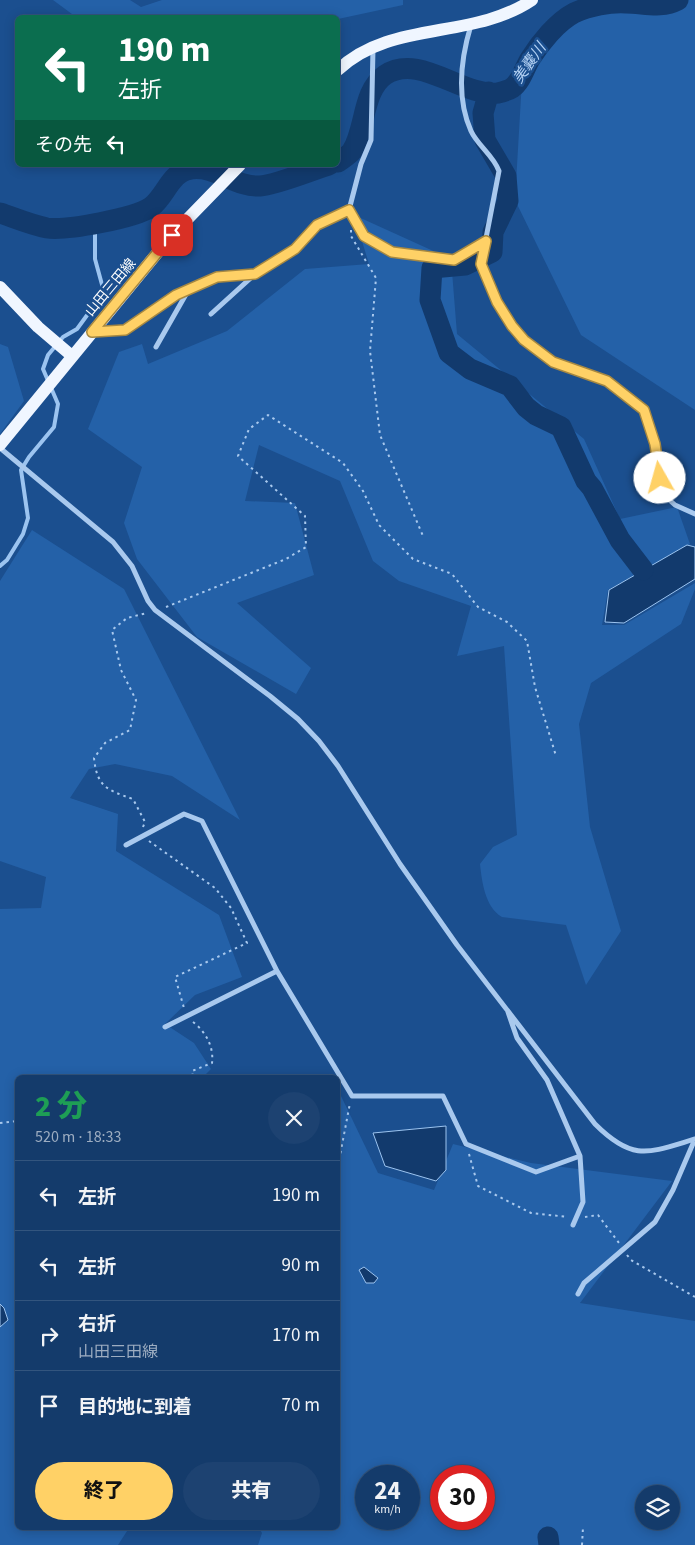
<!DOCTYPE html>
<html lang="ja">
<head>
<meta charset="utf-8">
<style>
  :root { --surface:#143b6b; --page:#1d4271; --text:#f1f3f6; --muted:#9dadc1; --line:#33557e; --accent:#ffd166 }
  body { margin:0; font-family:"Source Sans 3","Noto Sans JP",sans-serif; background:var(--page); color:var(--text); height:100vh; display:flex; flex-direction:column; font-size:19px; white-space:nowrap }
  * { box-sizing:border-box; margin:0 }
  p { font-size:16px; color:var(--muted) }
  .icon { flex:none; width:28px; height:28px; fill:none; stroke:currentColor; stroke-width:2; stroke-linecap:round; stroke-linejoin:round }
  .map { position:relative; flex:1; overflow:hidden }
  .side { position:absolute; left:15px; top:1075px; width:325px; height:455px; display:flex; flex-direction:column; background:var(--surface); border-radius:8px; box-shadow:0 2px 12px #0003,0 0 0 1px var(--line) }
  .side>* { flex:none }
  .banner { position:absolute; left:15px; top:15px; width:325px; height:152px; border-radius:8px; box-shadow:0 2px 12px #0003,0 0 0 1px var(--line); background:#0b6e4f; color:#fff; overflow:hidden }
  .buttons { position:absolute; left:635px; top:1485px; display:grid; gap:10px }
  .buttons a { display:grid; place-items:center; width:45px; height:45px; border-radius:50%; background:var(--surface); box-shadow:0 2px 12px #0003,0 0 0 1px var(--line); font-size:25px }
  .speed { position:absolute; left:355px; top:1465px; display:flex; gap:10px; font-size:25px; font-weight:700; text-align:center }
  .speed>* { display:grid; place-content:center; width:65px; height:65px; border-radius:50%; background:var(--surface); box-shadow:0 2px 12px #0003,0 0 0 1px var(--line); line-height:1 }
  .speed small { font-size:12px; font-weight:400 }
  .speed .limit { border:8px solid #d22; background:#fff; color:#111 }
  .pin { position:absolute; display:grid; place-items:center; width:42px; height:42px; color:#fff; margin:-21px; border-radius:10px; box-shadow:0 2px 8px #0006 }
  .me { position:absolute; width:55px; margin:-28px; rotate:353deg; stroke-linejoin:round; filter:drop-shadow(0 0 4px #0008) }
  .turn { display:flex; align-items:center; gap:18px; height:105px; padding:0 20px; font-size:22px }
  .turn .icon { width:65px; height:65px; stroke-width:2.5 }
  .turn b { display:block; font-size:35px; line-height:42px }
  .then { display:flex; align-items:center; height:48px; padding:0 20px; background:#0003; gap:10px; font-size:19px }
  .round { display:grid; place-items:center; flex:none; width:52px; height:52px; border-radius:26px; background:var(--page) }
  .headline { display:flex; align-items:center; justify-content:space-between; height:85px; padding:0 20px }
  h1 { font-size:30px; font-weight:800; line-height:38px; color:#1e9e55 }
  .primary-button { display:flex; gap:10px; margin-top:auto; padding:10px 20px }
  .primary-button a { flex:1; height:58px; border-radius:30px; background:var(--accent); color:#111; font-size:20px; font-weight:800; line-height:58px; text-align:center }
  .primary-button a+a { background:var(--page); color:var(--text) }
  ul { padding:0; list-style:none }
  li { display:flex; align-items:center; gap:15px; height:70px; padding:0 20px; border-top:1px solid var(--line) }
  li div { flex:1 }
  li b { display:block; font-size:19px }
  li em { font-style:normal }
  .map>svg:first-child { display:block }
  .green { fill:#2461a8; fill-rule:evenodd }
  .water { fill:#123a6d; stroke:#9cc4f0 }
  .lines { fill:none; stroke-linecap:round; stroke-linejoin:round }
  .stream { stroke:#9cc4f0; stroke-width:4 }
  .river { stroke:#123a6d; stroke-width:21 }
  .path { stroke:#a9c9ee; stroke-width:2; stroke-dasharray:2.5 4; stroke-linecap:butt }
  .minor { stroke:#a9c9ee; stroke-width:5 }
  .primary { stroke:#f0f6ff; stroke-width:12 }
  .route-casing { stroke:#a68842; stroke-width:12 }
  .route { stroke:#ffd166; stroke-width:9 }
  .labels { text-anchor:middle; stroke-width:5; stroke-linejoin:round; paint-order:stroke }
  .street-label { font-size:14px; fill:#fff; stroke:#1b4f8f }
  .water-label { font-size:15px; font-style:italic; fill:#b5d3f5; stroke:#1b4f8f }
</style>
</head>
<body>
<div class="map">
<svg width="695" height="1545" viewBox="0 0 695 1545">
  <rect width="100%" height="100%" fill="#1b4f8f"/>
  <path class="green" d="M53,0h77l11,7 21,-7h241v5l-65,14 -262,-2z
    M598,0h97v410l-114,-75 -66,-135 7,-120 44,-68z
    M354,215l97,44 6,75 127,105 36,80 57,-12 13,37 -82,46 -6,35h22l71,-42v6l-14,35 -90,59 -12,41 11,103 31,104 -35,54 -20,-60 -64,-8c-17,-10 -20,-35 -22,-53l13,-17 24,-12 -13,-189 -47,10 14,-50 -72,-25 -26,-20 -33,-80 -81,-36 -14,56 50,2 19,72 -77,28 74,65 -15,26 -99,-57 -60,-78 -13,-36 18,-56 -54,-38 31,-77 23,-8 6,20 79,-33 78,-62 64,-5z
    M0,344l8,3 16,54 -24,33z
    M32,530l92,59 116,231 -68,-44 -57,-12 -26,5 -19,29 48,16 -2,37 103,64 23,62 -47,18 -30,29 29,19 17,26 -8,8 -185,1v450h111l-11,17h-118v-636l41,-1 5,-31 -46,-16v-280z
    M341,1096l37,77 56,17 19,-46 78,19 141,18 -92,122 115,18v224h-437l4,-12 -3,-5h79v-431zM366,1476h43v43h-43zM441,1476h43v43h-43zM644,1494h27v27h-27z"/>
  <path class="water" d="M687,545l8,2v32l-71,44 -19,-1 4,-32z
    M446,1126v44l-10,11 -51,-15 -12,-33z
    M364,1267l14,11 -4,5h-8l-7,-13z
    M0,1304l4,4 4,12 -8,7z"/>
  <g class="lines">
    <path class="stream" d="M0,566l7,-6 16,-26 5,-16 -7,-48 8,-13 25,-30 4,-23 -15,-35 5,-14 15,-18 14,-8 27,-37 -9,-33v-37"/>
    <path class="river" d="M489,92l-6,21 2,27 21,36 2,25 -15,31 -1,20 -27,13 -33,3 -2,32 19,53 21,16 40,17 16,21 10,8 25,12 25,54 6,7 28,52 23,30
      M338,162c4,-3 11,-7 14,-11 14,-22 10,-60 33,-76 34,-23 77,22 113,18 4,-1 11,-3 14,-5 9,-6 13,-21 18,-29 10,-16 27,-37 44,-46 15,-7 36,-11 52,-10 18,0 35,6 52,-3
      M0,213c15,5 31,12 47,15 19,3 88,-10 104,-21 15,-11 19,-35 40,-38 24,-4 45,19 69,17 16,-1 52,-16 69,-21
      M548,1537l1,8"/>
    <path class="path" d="M351,230v6l25,42 -6,73 10,84 43,101
      M166,607l120,-48 20,-12 -1,-31 -67,-60 11,-27 19,-14 75,48 20,28 16,34 34,34 39,15 26,33 29,15 20,19 8,46 21,69
      M143,827l2,-5 -12,-23c-26,-9 -36,-12 -39,-41l11,-15 25,-13 6,-30 -15,-30 -9,-40 15,-12 20,-5
      M149,841l66,47 16,20 16,35 -72,34 9,31
      M193,1022c13,10 21,25 19,41l-20,8 1,7
      M0,1123l18,-2
      M469,1154l9,32 53,27 37,4
      M338,1166l12,-63
      M585,1217l13,-2 21,28
      M627,1255l4,5 64,37
      M582,1545l1,-18"/>
    <path class="minor" d="M471,25c-10,33 -15,72 0,106 7,15 22,24 28,40l-18,93 16,38 27,38 29,21 54,20 37,29 11,34 5,34 6,19 9,8 20,9
      M373,49l-2,91 -10,24 -12,46 15,26 28,16 62,8 32,-19
      M211,314l44,-40
      M95,332l30,-2 51,-35 41,-18 38,-3 40,-25 22,-24 32,-15
      M156,347l33,-58
      M0,448l113,94 19,24 16,35 7,9 115,86 28,23 21,22 19,25 62,98 57,81 138,179c38,38 53,29 100,15
      M126,845l58,-31 18,7 75,150 -112,56
      M277,971l75,125h91l23,48 70,28 44,-16 -33,-76 -30,-42 -9,-26
      M573,1225l10,-23 -3,-46
      M578,1294l6,-11 71,-61 18,-32 22,-51"/>
    <path class="primary" d="M338,70c52,-50 135,-30 194,-70
      M0,287l38,40 34,29
      M0,445l172,-210 68,-70"/>
  </g>
  <g class="lines">
    <defs>
      <path id="route" d="M172,235l-80,97 33,-2 51,-35 41,-18 38,-3 40,-25 22,-24 32,-15 15,26 28,16 62,8 32,-19 -5,23 16,38 15,24 12,14 29,22 54,19 37,29 11,34 5,34"/>
    </defs>
    <use href="#route" class="route-casing"/>
    <use href="#route" class="route"/>
  </g>
  <g class="labels">
    <g class="street-label">
      <text transform="translate(110 287) rotate(-50)" y="5">山田三田線</text>
    </g>
    <g class="water-label">
      <text transform="translate(529 63) rotate(-55)" y="5">美嚢川</text>
    </g>
  </g>
</svg>
<div class="buttons">
<a><svg class="icon" aria-label="layers" viewBox="0 0 24 24"><path d="M12 4l9 5-9 5-9-5zM3 14l9 5 9-5"/></svg></a>
</div>
<div class="speed"><div>24<small>km/h</small></div><div class="limit">30</div></div>
<div class="pin" style="left:172px;top:235px;background:#d93025"><svg class="icon" aria-label="arrive" viewBox="0 0 24 24"><path d="M6 21V4h12l-3 4 3 4H6"/></svg></div>
<svg class="me" style="left:660px;top:478px" viewBox="-20 -20 40 40"><circle r="19" fill="#fff"/><path d="M0-13L10 11 0 6-10 11z" fill="#ffd166"/></svg>
<div class="banner">
<div class="turn"><svg class="icon" aria-label="left" viewBox="0 0 24 24"><path d="M17 20v-9H6M10 6l-5 5 5 5"/></svg><div><b>190 m</b>左折</div></div>
<div class="then">その先<svg class="icon" aria-label="left" viewBox="0 0 24 24"><path d="M17 20v-9H6M10 6l-5 5 5 5"/></svg></div>
</div>
<section class="side">
<div class="headline"><div><h1>2 分</h1><p>520 m · 18:33</p></div><a class="round"><svg class="icon" aria-label="close" viewBox="0 0 24 24"><path d="M6 6l12 12M18 6L6 18"/></svg></a></div>
<ul>
<li><svg class="icon" aria-label="left" viewBox="0 0 24 24"><path d="M17 20v-9H6M10 6l-5 5 5 5"/></svg><div><b>左折</b></div><em>190 m</em></li>
<li><svg class="icon" aria-label="left" viewBox="0 0 24 24"><path d="M17 20v-9H6M10 6l-5 5 5 5"/></svg><div><b>左折</b></div><em>90 m</em></li>
<li><svg class="icon" aria-label="right" viewBox="0 0 24 24"><path d="M7 20v-9h11M14 6l5 5-5 5"/></svg><div><b>右折</b><p>山田三田線</p></div><em>170 m</em></li>
<li><svg class="icon" aria-label="arrive" viewBox="0 0 24 24"><path d="M6 21V4h12l-3 4 3 4H6"/></svg><div><b>目的地に到着</b></div><em>70 m</em></li>
</ul>
<div class="primary-button"><a>終了</a><a>共有</a></div>
</section>
</div>
</body>
</html>
